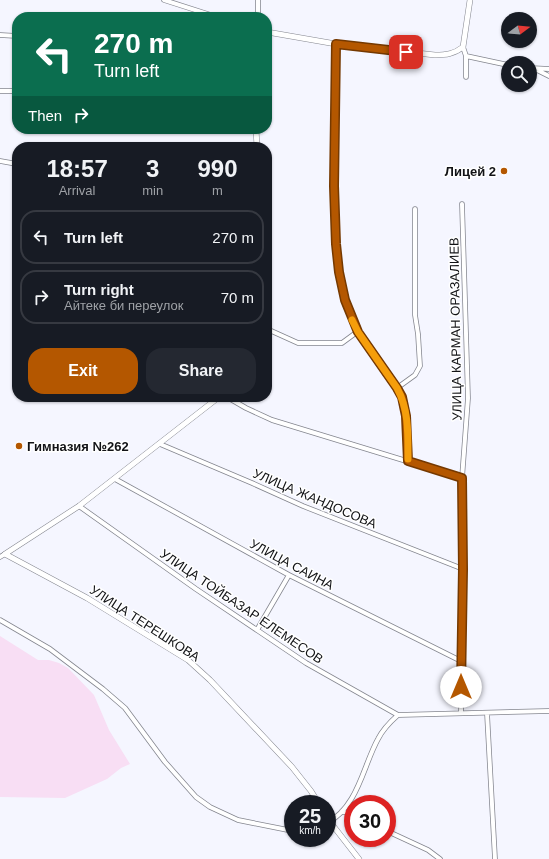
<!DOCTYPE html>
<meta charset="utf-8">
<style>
:root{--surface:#171b24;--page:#242831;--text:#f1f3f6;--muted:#9ea1a6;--line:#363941;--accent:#b45700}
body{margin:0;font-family:Helvetica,sans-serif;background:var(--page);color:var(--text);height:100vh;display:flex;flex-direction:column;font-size:15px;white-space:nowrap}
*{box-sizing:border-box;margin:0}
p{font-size:13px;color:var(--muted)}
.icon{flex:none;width:22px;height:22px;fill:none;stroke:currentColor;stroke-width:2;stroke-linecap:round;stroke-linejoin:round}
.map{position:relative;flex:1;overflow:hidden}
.drawer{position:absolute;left:12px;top:142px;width:260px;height:260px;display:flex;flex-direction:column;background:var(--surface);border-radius:16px;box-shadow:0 1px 3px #0004}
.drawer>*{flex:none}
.guide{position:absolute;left:12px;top:12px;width:260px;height:122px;border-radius:16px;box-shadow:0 1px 3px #0004;background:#0b6e4f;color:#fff;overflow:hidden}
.needle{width:26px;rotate:74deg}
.fabs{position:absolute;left:501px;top:12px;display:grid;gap:8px}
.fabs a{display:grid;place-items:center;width:36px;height:36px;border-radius:50%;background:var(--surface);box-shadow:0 1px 3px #0004;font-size:20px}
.speed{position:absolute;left:284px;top:795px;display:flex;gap:8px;font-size:20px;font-weight:700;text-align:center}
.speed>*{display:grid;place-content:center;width:52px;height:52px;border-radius:50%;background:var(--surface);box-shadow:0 1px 3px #0004;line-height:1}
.speed small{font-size:10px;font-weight:400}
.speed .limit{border:6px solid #d22;background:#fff;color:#111}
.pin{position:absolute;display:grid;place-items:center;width:34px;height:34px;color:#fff;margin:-17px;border-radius:8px;box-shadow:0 2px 6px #0006}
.me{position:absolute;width:44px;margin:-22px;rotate:0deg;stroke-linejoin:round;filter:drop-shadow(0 0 3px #0008)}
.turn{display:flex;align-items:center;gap:14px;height:84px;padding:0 16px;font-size:18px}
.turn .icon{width:52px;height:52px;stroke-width:2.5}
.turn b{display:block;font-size:28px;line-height:34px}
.then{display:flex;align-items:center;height:38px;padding:0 16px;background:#0003;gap:8px;font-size:15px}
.eta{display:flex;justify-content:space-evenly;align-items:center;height:68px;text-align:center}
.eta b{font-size:24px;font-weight:800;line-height:28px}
.action{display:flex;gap:8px;margin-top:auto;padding:8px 16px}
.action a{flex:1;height:46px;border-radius:16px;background:var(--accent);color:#fff;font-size:16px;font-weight:800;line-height:46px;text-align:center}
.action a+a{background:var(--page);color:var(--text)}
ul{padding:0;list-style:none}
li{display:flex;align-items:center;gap:12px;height:54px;margin:0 8px 6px;padding:0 8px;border:2px solid var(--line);border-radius:16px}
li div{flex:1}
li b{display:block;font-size:15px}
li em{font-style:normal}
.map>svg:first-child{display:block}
.green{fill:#f8def4}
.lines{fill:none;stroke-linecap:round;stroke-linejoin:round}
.minor-casing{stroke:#84868f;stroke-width:5.5}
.tertiary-casing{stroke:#84868f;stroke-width:6}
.minor{stroke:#fff;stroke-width:4}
.tertiary{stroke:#fff;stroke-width:5}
.route-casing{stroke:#753900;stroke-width:10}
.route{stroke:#b45700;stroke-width:7}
.slow{stroke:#f59e0b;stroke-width:7}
.poi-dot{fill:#b45700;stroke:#fff;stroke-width:1.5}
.labels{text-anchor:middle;stroke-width:3;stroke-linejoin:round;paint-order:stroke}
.poi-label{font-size:13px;font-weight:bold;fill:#121316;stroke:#fff;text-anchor:end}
.street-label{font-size:13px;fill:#121316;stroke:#fff}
</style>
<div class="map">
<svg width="549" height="859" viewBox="0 0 549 859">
<rect width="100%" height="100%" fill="#f5f6ff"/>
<!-- green -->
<path class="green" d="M0,636L38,660H49L59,663L68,668L94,695L109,730L130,764L121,768L107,779L65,798L0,797Z"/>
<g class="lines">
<!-- minor casing -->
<g class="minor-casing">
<path id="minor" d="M164,0L217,17
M258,17V0
M0,35L17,36
M336,44L334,186L336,244L339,272L345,301L357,332L397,388C409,410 408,436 408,461
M463,47L466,56V77
M466,56L508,65
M530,68L549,69
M537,70L549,76
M0,91H17
M0,161L17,164
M267,329L298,343H342L357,332
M397,388L415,375L420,366L418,334L415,315V209
M227,397L246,408L272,420L462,478
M160,444L252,483L303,506L463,569
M115,479L289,575L461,661
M79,506L196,589L306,663L398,715
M0,557L5,554
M0,620L50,649L103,689L125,708L165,762L196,797L210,807L238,820L293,831
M257,630L289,575
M461,713L463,569L462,478L468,398L462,204
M487,713L495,859
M342,811L353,816
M327,823C358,807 363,766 378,739C383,729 390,722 398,715L549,711
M387,831L428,850L440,859"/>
</g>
<!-- tertiary casing -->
<g class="tertiary-casing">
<path id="tertiary" d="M267,32L336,44L435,55C446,55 454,54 463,47L470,0
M256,129L257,147
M267,261L268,279L267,294
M219,397L79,506L5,554L87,598L188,660L210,680L292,767L311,791L319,804
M327,818L359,859"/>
</g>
<!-- minor -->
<use href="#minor" class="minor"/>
<!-- tertiary -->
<use href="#tertiary" class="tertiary"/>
</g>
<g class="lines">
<!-- route casing -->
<g class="route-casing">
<path id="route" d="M406,52L336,44L334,186L336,244L339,272L345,300L358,332L397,388L402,397L406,416L408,461L462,478L463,569L461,687"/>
</g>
<!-- route -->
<use href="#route" class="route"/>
<!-- slow -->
<path class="slow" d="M352,320L358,332L397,388C409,410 408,434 408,459"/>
</g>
<!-- markers -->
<g class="poi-dot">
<circle cx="504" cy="171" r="4"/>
<circle cx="19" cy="446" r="4"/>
</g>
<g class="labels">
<!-- poi labels -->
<g class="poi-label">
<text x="496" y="176">Лицей 2</text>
<text x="27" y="451" text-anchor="start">Гимназия №262</text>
</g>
<!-- street labels -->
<g class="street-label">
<text transform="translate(455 329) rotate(-91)" y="5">УЛИЦА КАРМАН ОРАЗАЛИЕВ</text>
<text transform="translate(315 498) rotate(23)" y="5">УЛИЦА ЖАНДОСОВА</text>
<text transform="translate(292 564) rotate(28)" y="5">УЛИЦА САИНА</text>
<text transform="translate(242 606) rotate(34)" y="5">УЛИЦА ТОЙБАЗАР ЕЛЕМЕСОВ</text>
<text transform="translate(145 623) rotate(33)" y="5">УЛИЦА ТЕРЕШКОВА</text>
</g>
</g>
</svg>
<div class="fabs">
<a><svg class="needle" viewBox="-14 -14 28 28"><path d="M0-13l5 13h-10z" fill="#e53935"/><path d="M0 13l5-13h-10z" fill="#9ea1a6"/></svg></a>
<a><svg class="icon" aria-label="search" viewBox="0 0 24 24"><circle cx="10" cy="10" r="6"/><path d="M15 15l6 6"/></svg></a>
</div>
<div class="speed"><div>25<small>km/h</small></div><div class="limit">30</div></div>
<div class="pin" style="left:406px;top:52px;background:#d93025"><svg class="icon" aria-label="arrive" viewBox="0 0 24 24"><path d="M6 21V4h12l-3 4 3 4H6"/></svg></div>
<svg class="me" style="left:461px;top:687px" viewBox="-20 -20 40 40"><circle r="19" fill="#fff"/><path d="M0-13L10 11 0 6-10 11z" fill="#b45700"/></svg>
<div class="guide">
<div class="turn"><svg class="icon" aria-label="left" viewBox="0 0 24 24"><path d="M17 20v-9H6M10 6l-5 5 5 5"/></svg><div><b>270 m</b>Turn left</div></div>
<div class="then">Then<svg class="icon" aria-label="right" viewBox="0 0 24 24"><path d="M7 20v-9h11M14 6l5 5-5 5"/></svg></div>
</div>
<section class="drawer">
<div class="eta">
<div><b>18:57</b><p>Arrival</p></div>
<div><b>3</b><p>min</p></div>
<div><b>990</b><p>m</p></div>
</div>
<ul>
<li><svg class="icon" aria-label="left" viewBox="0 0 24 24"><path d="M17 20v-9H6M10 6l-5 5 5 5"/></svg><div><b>Turn left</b></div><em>270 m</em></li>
<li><svg class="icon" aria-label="right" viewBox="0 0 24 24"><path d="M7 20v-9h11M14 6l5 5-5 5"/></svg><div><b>Turn right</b><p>Айтеке би переулок</p></div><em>70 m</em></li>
</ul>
<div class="action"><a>Exit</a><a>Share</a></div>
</section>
</div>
